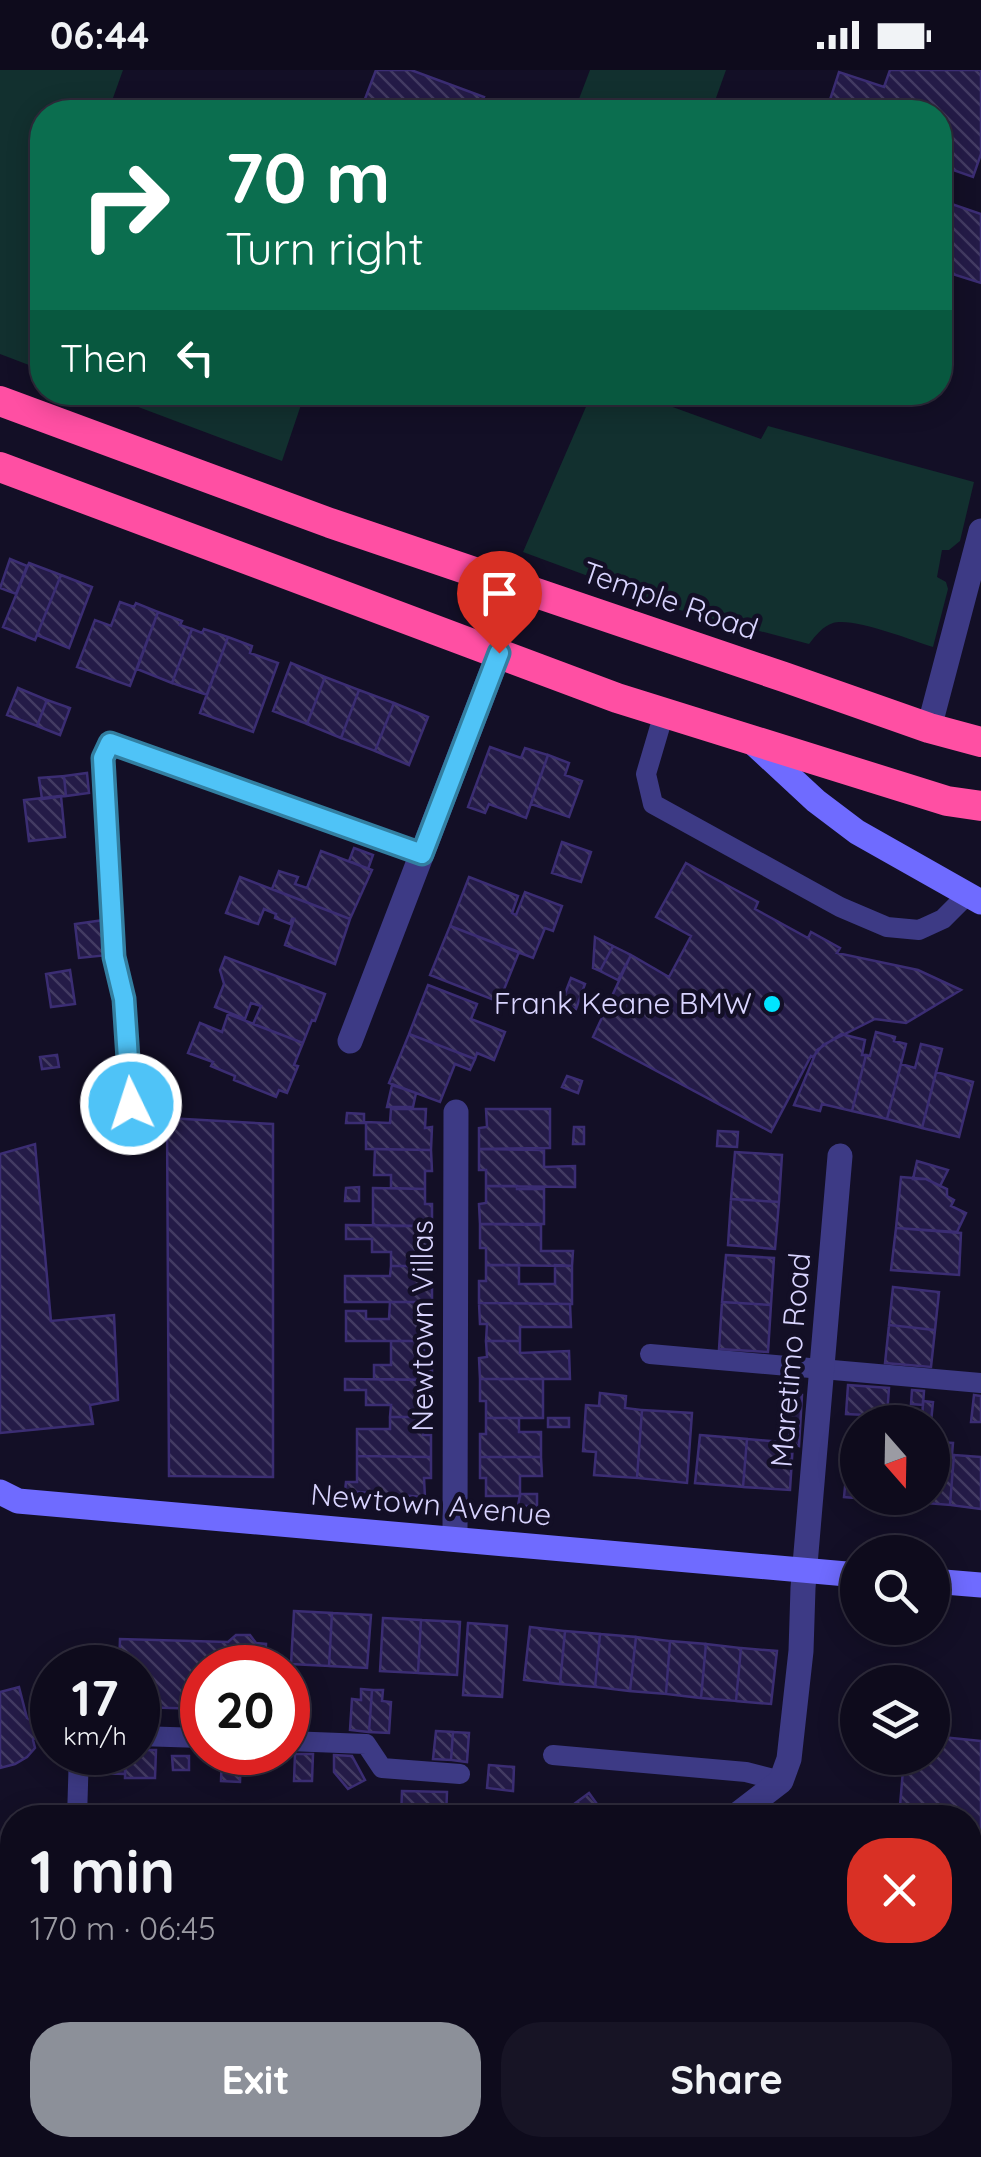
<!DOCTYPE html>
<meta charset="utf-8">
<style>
:root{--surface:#0e0b1c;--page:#171425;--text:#f1f3f6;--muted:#9b9ba3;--line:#2e2b3b;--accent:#8c9099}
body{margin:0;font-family:Quicksand,sans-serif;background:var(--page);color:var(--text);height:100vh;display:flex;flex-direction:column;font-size:38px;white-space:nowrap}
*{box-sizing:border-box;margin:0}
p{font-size:32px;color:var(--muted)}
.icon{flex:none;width:55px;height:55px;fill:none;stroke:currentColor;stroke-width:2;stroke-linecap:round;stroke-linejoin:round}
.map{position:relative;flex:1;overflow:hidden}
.side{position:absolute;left:0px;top:1735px;width:982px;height:352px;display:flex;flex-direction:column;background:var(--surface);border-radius:40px 40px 0 0;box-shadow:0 5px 25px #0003,0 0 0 2px var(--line)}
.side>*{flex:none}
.guide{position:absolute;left:30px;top:30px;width:922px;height:305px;border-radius:40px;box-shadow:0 5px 25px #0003,0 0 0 2px var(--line);background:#0b6e4f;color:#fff;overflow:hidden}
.needle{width:65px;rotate:160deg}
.buttons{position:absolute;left:840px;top:1335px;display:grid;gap:20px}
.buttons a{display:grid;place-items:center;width:110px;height:110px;border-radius:50%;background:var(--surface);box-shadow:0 5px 25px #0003,0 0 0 2px var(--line);font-size:50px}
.speed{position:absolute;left:30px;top:1575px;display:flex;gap:20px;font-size:50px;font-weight:700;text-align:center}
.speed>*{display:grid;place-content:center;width:130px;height:130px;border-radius:50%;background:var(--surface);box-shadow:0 5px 25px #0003,0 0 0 2px var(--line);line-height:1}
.speed small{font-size:25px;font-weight:400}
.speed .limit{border:15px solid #d22;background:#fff;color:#111}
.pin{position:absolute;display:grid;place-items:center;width:85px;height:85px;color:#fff;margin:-102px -42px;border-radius:50% 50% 50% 0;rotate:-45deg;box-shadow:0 0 10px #0007}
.pin .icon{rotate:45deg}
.me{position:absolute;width:110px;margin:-55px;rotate:356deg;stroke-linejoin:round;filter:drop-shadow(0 0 8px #0008)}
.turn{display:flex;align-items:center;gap:35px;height:210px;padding:0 30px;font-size:45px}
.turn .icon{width:130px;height:130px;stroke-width:2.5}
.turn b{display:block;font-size:70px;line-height:85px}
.then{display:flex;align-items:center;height:95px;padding:0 30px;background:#0003;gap:20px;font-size:38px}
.round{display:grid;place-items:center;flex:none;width:105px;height:105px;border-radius:40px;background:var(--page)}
.summary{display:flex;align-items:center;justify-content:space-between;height:170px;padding:0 30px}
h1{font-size:60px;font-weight:700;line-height:75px}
.action{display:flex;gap:20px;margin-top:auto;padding:20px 30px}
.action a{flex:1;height:115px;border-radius:40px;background:var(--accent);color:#fff;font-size:40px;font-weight:700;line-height:115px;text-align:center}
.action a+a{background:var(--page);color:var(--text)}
.status{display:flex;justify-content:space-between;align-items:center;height:70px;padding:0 50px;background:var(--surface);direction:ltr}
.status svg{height:28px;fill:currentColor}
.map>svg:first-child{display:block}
.grass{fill:#12302f}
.building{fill:url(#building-back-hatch);stroke:#3b2d73;stroke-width:2.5}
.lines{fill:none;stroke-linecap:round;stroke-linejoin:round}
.lane{stroke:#3d3a85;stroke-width:20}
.street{stroke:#3d3a85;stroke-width:25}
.secondary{stroke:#6f6bff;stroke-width:25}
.highway{stroke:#ff4fa3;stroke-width:30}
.route-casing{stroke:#337fa1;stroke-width:25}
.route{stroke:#4fc3f7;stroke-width:18}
.poi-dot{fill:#00e5ff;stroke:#130f26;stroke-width:4}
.labels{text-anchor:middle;stroke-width:9;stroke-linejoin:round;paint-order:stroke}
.street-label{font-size:30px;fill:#d9d4ff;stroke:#130f26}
.poi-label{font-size:30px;fill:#d9d4ff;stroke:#130f26;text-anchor:end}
</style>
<div class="status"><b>06:44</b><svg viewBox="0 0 49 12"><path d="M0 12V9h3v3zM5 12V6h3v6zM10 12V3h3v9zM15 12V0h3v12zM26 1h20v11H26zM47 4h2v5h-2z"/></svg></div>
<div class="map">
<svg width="981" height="2087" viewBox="0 0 981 2087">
<defs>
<pattern id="building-back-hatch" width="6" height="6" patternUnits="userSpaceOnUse" patternTransform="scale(2.5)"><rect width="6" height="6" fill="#241b47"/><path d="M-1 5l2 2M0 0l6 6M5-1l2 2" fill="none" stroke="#433b63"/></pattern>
</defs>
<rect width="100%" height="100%" fill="#130f26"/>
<!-- grass -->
<path class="grass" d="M0,0H123L108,42H42V300L0,284Z
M590,0H726L711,42H574Z
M101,323H305L282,391Z
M592,323H634L761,369L768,356L974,412L960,471L949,480H942L937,507L946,512L948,519L933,577C911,570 853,547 833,553C823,556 815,566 809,574L680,540L523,482Z"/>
<!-- building -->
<path class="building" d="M376,0H411L484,27L478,42H360Z
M890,0H981V84L973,107L942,96L940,102V42H826L839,2L884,17Z
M940,130L981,144V213L940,200Z
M10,489L27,496L16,524L0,518Z
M29,493L61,505L35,570L3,557Z
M61,505L92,517L69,578L37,565Z
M120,532L134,537L136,533L158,542L130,616L77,597L95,550L111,556Z
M158,542L182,551L180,555L192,559L172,613L137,599Z
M192,559L202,563L204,559L228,567L207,625L172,613Z
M228,567L252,576L250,583L278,593L253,662L200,643Z
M291,593L325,607L307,654L273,641Z
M325,607L359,620L341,668L307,654Z
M18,618L47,630L37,656L7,645Z
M359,620L394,633L375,681L341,668Z
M47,630L70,638L60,665L37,656Z
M394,633L428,647L409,695L375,681Z
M490,677L521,688L525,678L548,685L526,748L489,734L485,743L468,737Z
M548,685L569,693L565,705L582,711L569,747L531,734Z
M87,703L89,723L66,726L64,706Z
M64,706L66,726L42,729L39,708Z
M61,726L65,767L29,771L24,730Z
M562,772L591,782L581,812L552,803Z
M354,778L373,785L368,799L349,791Z
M321,781L372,800L350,849L272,819L279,801L298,807L295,814L307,818Z
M686,793L758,832L755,839L808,868L811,862L840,878L837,883L918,900L961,920L906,953L875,949L823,975L813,987L811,986L771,1062L593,967L631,885L669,907L691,866L656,847Z
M240,807L350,849L335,894L285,875L294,849H292L290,854L275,848L276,844L264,839L258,854L226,843Z
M469,807L518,826L512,843L516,845L525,822L562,836L553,861L545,858L533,888L450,856Z
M104,850L109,885L79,888L75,854Z
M450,856L519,882L499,932L430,905Z
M595,867L613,876L600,901L593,898Z
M613,876L631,885L618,910L600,901Z
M225,887L325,924L315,951L312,950L303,973L253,954L261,936L251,933L245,949L215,937L224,914L220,900Z
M70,900L75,934L51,937L46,904Z
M571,908L585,914L576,939L561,934Z
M428,915L477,934L471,949L505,962L494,990L477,983L475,989L409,964Z
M228,944L303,973L294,995L298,996L287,1023L279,1020L276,1027L234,1010L235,1006L211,996L213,992L188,983L200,953L222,962Z
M876,962L895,967L894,971L906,974L887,1049L852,1041L866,985L870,986Z
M409,964L475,989L470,1000L455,994L440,1032L389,1013Z
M841,964L865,970L862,985H866L852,1041L822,1034L820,1041L794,1035L817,980Z
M921,974L942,979L922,1058L887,1049L901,994L915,998Z
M57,985L59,997L42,999L40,987Z
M936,1002L973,1012L959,1067L922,1058Z
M567,1006L582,1011L578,1023L562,1017Z
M392,1015L416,1023L413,1037H387Z
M108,1024L112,1039L91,1045L86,1026Z
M391,1039H426L425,1058L432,1057L431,1080L366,1079V1052L390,1053Z
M486,1039H550V1078L479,1079V1058L487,1057Z
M347,1043L364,1044V1053H346Z
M167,1048L273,1054V1407L169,1406Z
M574,1057H584V1074H573Z
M718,1061L738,1062L737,1077L717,1076Z
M35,1074L51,1251L114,1245L118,1330L90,1335L93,1354L0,1363V1084Z
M375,1079L431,1080L432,1101H425V1119L391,1118V1105H374Z
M479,1079L544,1080V1097L575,1096V1117L486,1116V1100H479Z
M735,1082L782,1085L779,1132L731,1129Z
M917,1091L948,1100L940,1116L926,1109H913Z
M901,1107L926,1109L947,1119V1126L954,1130L951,1136L966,1143L957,1162L896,1158Z
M486,1116H517V1119H544V1154H480L479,1134L486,1133Z
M359,1117V1131H345L346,1118Z
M373,1118L425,1119V1134H432V1156H373Z
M731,1129L779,1132L775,1179L728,1175Z
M480,1154L541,1155V1181H573L572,1196L486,1195V1178H480Z
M346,1155L432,1156V1176H425V1196H391V1182H372V1169H346Z
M896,1158L961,1163L959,1205L891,1200Z
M726,1185L774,1188L771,1235L722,1232Z
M486,1195H519V1214H555V1195L572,1196V1234L479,1233V1211H486Z
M391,1196H425V1210L432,1211V1232H345V1206H390Z
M893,1217L939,1222L935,1260L889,1255Z
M390,1232H432V1254H424V1271H346V1241H366V1249H389Z
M722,1232L771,1235L768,1282L719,1279Z
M479,1233L570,1234L571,1257H520V1271H486L487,1254H480Z
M889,1255L935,1260L931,1297L885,1293Z
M391,1271H424V1288L432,1287V1310L374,1309V1295H391Z
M486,1271H520V1283L569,1281L570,1309H480L479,1288L487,1287Z
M345,1309L432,1310V1330H423V1347H390L391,1335H366V1320H345Z
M480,1309H543V1348H486V1331H480Z
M848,1315L889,1318L887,1346L846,1344Z
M912,1320L924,1321L923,1335L911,1334Z
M600,1323L626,1326L625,1338L642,1340L637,1408L594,1405L596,1382L583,1381L586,1335L599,1336Z
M791,1324L802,1325L799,1376L789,1372Z
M974,1325L981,1326V1352H971Z
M923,1331L933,1332L931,1352H922Z
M642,1340L692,1343L687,1413L637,1408Z
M390,1347H423V1365H431V1387L357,1386V1359H390Z
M486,1348H519V1362H541V1387H480V1364H486Z
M548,1348H569V1357H548Z
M700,1365L747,1369L743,1417L695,1413Z
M850,1366L858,1367V1428H879V1430L844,1427Z
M747,1369L793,1373L790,1420L743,1417Z
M935,1372L953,1373L952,1385H954L950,1435L914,1432V1428H932V1384Z
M954,1385L981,1387V1439L950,1435Z
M357,1386L431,1387V1408H424L425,1427L345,1421L346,1412H357Z
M480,1387H541L542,1406H520V1426H486V1408H480Z
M520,1424H537V1436H518Z
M294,1541L332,1543L329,1596L291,1594Z
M332,1543L371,1545L367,1598L329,1596Z
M383,1548L421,1550L418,1603L380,1601Z
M421,1550L460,1552L457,1605L418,1603Z
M468,1553L507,1556L502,1627L463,1625Z
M530,1557L565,1561L560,1614L524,1610Z
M565,1561L600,1564L595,1617L560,1614Z
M600,1564L636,1567L630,1621L595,1617Z
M236,1565H250L256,1573L266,1574L265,1598H202V1639L138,1637V1598H119L120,1569L228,1572Z
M636,1567L670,1571L666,1624L630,1621Z
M670,1571L706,1574L701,1628L666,1624Z
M706,1574L741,1578L736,1631L701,1628Z
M741,1578L777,1581L771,1634L736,1631Z
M19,1617L27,1648L36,1653L38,1663L33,1670L35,1678L27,1687L15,1694L0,1698V1622Z
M361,1619L372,1620L369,1662L350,1660L352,1629L361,1630Z
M372,1620H383L382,1631L391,1632L389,1663L369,1662Z
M288,1629H303L302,1659L288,1658Z
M436,1661L453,1662L451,1690L433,1689Z
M453,1662L469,1663L467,1692L451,1690Z
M932,1666L981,1671V1764L970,1763V1748H899L904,1688H932Z
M138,1680H156L155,1708H125L126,1682H138Z
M97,1682H126L125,1704L87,1703L88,1689Z
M222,1682L241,1683L240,1712L221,1711Z
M295,1684H313L312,1711H294Z
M334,1685L352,1686L365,1710L348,1719L334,1702Z
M172,1686H189V1700H173Z
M489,1695L514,1697L513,1721L487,1718Z
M402,1721L447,1722L446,1748H401Z
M589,1723L607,1748H555Z
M0,1965H12V2039H0Z"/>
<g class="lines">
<!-- lane -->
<path class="lane" d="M664,643L646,704L653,734L840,837L887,857L919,860L943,849L967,825
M131,1034L123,929L114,887L103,688L110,673L422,785
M650,1284L981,1313
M138,1666L202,1668
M288,1671L366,1674L382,1698L460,1704
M553,1685L746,1702L781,1711
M77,1748L79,1682"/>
<!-- street -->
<path class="street" d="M929,658L981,461
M350,971L499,583
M455,1469L456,1042
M733,1748L781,1711L789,1689L801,1581L803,1518L840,1086
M0,1895H12"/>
<!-- secondary -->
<path class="secondary" d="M749,669L816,731L857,762L981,832
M0,1422L18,1431L858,1505
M932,1511L981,1515"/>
<!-- highway -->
<path class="highway" d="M0,331L330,453L784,607L929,658L981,672
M0,397L617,628L947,731L981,736"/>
</g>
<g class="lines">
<!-- route casing -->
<g class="route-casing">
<path id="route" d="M131,1034L124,929L114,887L103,688L110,673L422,784L499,583"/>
</g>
<!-- route -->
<use href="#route" class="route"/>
</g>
<!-- markers -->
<circle class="poi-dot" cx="772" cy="934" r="10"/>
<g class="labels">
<!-- street labels -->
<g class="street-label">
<text transform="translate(670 531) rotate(19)" y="10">Temple Road</text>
<text transform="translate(423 1256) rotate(-90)" y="10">Newtown Villas</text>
<text transform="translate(791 1290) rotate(-85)" y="10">Maretimo Road</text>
<text transform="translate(431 1435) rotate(5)" y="10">Newtown Avenue</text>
</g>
<!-- poi labels -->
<g class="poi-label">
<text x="752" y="944">Frank Keane BMW</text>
</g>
</g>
</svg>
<div class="buttons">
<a><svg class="needle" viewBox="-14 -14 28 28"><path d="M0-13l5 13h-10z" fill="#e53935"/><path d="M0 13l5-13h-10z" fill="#9b9ba3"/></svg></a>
<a><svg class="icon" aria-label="search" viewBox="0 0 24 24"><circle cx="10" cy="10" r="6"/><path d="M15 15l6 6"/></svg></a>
<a><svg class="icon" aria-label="layers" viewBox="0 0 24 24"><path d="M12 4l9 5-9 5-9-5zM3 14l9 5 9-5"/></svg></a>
</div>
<div class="speed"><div>17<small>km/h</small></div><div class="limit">20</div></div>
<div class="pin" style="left:499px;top:583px;background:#d93025"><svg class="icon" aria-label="arrive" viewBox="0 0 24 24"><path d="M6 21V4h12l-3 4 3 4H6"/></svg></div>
<svg class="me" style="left:131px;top:1034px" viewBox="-20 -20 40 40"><circle r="17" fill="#4fc3f7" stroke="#fff" stroke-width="3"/><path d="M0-11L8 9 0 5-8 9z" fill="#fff"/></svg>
<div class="guide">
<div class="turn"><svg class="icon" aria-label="right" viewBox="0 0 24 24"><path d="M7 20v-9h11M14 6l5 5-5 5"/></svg><div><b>70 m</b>Turn right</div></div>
<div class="then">Then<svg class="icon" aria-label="left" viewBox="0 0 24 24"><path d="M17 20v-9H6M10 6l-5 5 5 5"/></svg></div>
</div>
<section class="side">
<div class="summary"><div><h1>1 min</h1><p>170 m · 06:45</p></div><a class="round" style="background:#d93025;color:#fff"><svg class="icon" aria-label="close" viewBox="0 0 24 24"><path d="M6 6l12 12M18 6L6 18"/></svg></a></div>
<div class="action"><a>Exit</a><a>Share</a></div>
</section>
</div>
